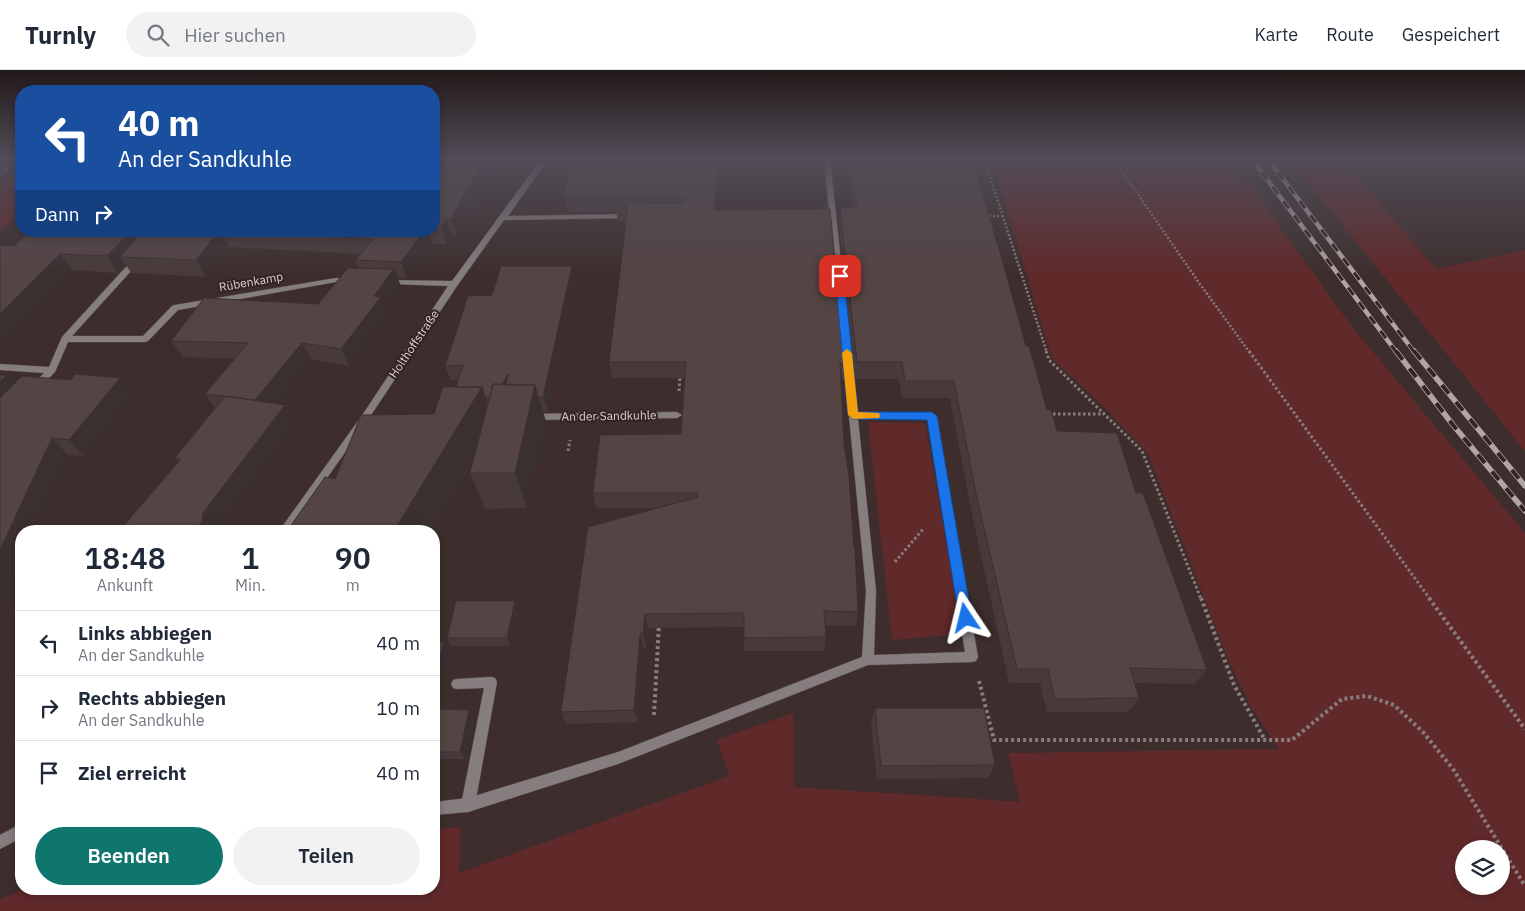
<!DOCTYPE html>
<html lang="de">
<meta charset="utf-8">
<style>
:root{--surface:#fff;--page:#f2f2f3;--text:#1f2937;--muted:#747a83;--line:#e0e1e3;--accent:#0f766e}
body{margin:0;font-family:"IBM Plex Sans",sans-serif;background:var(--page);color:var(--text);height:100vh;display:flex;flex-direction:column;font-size:19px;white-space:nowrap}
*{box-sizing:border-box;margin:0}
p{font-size:16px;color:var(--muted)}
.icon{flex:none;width:28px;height:28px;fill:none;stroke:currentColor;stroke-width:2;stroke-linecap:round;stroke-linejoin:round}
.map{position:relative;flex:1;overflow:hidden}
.panel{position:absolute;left:15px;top:455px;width:425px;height:370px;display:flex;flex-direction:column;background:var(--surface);border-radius:20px;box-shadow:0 2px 8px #0003}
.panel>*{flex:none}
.guide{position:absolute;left:15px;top:15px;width:425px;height:152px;border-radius:20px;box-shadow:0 2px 8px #0003;background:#1a4fa0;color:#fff;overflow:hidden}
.fabs{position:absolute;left:1455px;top:770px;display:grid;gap:10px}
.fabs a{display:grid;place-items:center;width:55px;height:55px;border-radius:50%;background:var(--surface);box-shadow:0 2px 8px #0003;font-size:25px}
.pin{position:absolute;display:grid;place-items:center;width:42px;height:42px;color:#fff;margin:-21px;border-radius:10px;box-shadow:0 2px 8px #0006}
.me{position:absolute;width:55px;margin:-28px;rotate:350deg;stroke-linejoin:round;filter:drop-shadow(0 0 4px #0008)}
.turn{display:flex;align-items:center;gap:18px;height:105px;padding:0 20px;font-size:22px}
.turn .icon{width:65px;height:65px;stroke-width:2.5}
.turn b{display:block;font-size:35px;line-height:42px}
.then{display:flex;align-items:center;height:48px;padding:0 20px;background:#0003;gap:10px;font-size:19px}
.eta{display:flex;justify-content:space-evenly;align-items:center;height:85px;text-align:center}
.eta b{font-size:30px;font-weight:600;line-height:35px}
.button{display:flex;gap:10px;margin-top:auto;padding:10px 20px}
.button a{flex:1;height:58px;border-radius:30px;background:var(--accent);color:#fff;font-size:20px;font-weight:600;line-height:58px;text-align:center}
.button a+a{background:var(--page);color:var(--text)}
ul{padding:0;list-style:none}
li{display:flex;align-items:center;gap:15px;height:65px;padding:0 20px;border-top:1px solid var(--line)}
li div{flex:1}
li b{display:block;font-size:19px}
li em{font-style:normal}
header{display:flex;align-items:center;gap:30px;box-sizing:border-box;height:70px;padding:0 25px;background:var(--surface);border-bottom:1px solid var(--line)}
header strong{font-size:24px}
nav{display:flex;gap:28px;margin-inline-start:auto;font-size:18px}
.search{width:350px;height:45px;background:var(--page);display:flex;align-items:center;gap:12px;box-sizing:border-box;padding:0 18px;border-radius:28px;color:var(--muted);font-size:19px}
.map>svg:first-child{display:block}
.green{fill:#60292a;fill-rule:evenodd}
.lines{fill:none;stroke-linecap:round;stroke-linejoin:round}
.lane-casing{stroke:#5a4c4b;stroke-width:1}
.street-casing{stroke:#5a4c4b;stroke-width:1}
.path-far2{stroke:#897c7b;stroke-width:2.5;stroke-dasharray:2 2;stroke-linecap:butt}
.path-far1{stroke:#897c7b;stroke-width:3;stroke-dasharray:2.5 2.5;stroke-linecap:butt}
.path{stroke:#897c7b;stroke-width:4;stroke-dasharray:3 3;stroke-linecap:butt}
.lane{fill:#867e7e;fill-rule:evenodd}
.street{fill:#867e7e;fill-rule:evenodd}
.rail-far1-casing{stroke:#b1a6a6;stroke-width:4.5}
.rail-casing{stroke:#b1a6a6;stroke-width:5.5}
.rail-far1{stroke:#322424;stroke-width:3;stroke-dasharray:9;stroke-linecap:butt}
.rail{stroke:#322424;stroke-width:4;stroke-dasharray:11;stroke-linecap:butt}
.wall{fill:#483a3a}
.shaded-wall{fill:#3b3030}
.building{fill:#544444;stroke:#3b3030}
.route{fill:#1a73e8;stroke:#114b97}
.slow{fill:#f59e0b}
.labels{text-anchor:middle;stroke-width:4;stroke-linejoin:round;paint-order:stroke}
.street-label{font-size:12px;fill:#dcd2d2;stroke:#322424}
</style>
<header>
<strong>Turnly</strong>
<div class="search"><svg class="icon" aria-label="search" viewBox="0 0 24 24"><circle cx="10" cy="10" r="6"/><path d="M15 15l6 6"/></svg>Hier suchen</div>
<nav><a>Karte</a><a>Route</a><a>Gespeichert</a></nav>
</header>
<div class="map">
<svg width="1525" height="841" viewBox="0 0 1525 841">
<rect width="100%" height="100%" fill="#3d2e2d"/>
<!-- green -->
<path class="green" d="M991,88H1230L1353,258L1525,463V841H0V829L25,819H434V759L461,757L459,803L729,706L717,670L793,643L794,717L1020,732L1008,683L1279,679L1251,637L1228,589L1148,384L1107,340L1052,288ZM1464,779H1501V816H1464Z
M1288,88H1342L1436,199L1525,180V381Z
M21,95V144L0,162V112Z
M868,352L925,353L962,564L892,570Z"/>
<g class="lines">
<!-- lane casing -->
<g class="lane-casing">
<path id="lane" d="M491,607L495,608L497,612L475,735L473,740L468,742L463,740L461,735L484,618L457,619L453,618L451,614L453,610L457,609Z"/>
</g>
<!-- street casing -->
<g class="street-casing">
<path id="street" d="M542,88H549L508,146L631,144L635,146L631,148L504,150L457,216L369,348L290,461H279L363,344L448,216L388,214L384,212L385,210L452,211Z
M824,88H830L857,342L932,343L937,346L978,587L976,591L972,592L868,595L618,694L468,742L434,745V732L468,728L618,682L862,587L866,521ZM858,348L928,349L965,582L874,585L876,521Z
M135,187H141L142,189L72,266H143L172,236L175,235L336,208L351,209L355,211L351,213L336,212L178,240L148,271L145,272H68L55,302L38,319L35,320L30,317L44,303L0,300V294L49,297L62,267Z
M677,342L682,345L677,348L530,350L525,347L530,344Z
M21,754V768L0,779V765Z"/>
</g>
<!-- path-far2 -->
<path class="path-far2" d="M984,88L1047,283
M1113,88L1197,210L1250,283
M0,104L21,88
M985,146H1002"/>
<!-- path-far1 -->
<path class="path-far1" d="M1046,281L1049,290L1142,381L1201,529
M1249,281L1430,529
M679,321L680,305
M1048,344H1104
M568,381L570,370
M895,492L924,458"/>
<!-- path -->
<path class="path" d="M1201,528L1234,615L1265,670
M1429,528L1525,659
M979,611L994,670H1292L1342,629L1367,626L1394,635L1423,662L1453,699L1525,816
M654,645L659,554"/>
<!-- lane -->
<use href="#lane" class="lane"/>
<!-- street -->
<use href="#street" class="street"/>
<!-- rail-far1 casing -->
<g class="rail-far1-casing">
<path id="rail-far1" d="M1251,88L1397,283
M1267,88L1415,283"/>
</g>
<!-- rail casing -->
<g class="rail-casing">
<path id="rail" d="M1396,281L1453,355L1525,441
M1414,281L1525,416"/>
</g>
<!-- rail-far1 -->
<use href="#rail-far1" class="rail-far1"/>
<!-- rail -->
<use href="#rail" class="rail"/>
</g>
<!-- wall -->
<path class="wall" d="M847,88H972L1026,276L1047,340L1057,361L1136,423L1207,600L1194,614L1134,613L1139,628L1128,642H1047L1040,613H1009L971,440L950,328H902L899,309H855L839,155L840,138H853Z
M497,91L456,165H452L447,174H433L407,208H397L401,216L386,237L389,243L349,296L311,289L277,333L296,352L217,459V461H119L178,392L175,388L215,338L205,324L235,289L183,287L171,271L318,234L359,198L355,190L361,184L229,177L206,207L131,203L126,195L118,203L73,200L14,176L30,161H434V112Z
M720,93L716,140L845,293L844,309H841L844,374L858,542L856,556L825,555L826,567L824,581H744V557L648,558L646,578H643L638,652L566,654L561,642L657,438H596L593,423L681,364L685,308H612L609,292L626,151L618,150L616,142H568L564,126Z
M572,196L575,211L548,342H543L546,352L527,438L485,439L470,403L474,387L431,461H287L335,409L434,344L456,317L458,310H451L445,296L492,225Z
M0,305L15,313L71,310L120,308L133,324L84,386L68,385L21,461V490L0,539Z
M515,531L518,540L510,576H451L447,568Z
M875,638L995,695L988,708L877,709L871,652Z
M434,639L469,640L474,647L465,689H434Z"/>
<!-- shaded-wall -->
<path class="shaded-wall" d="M485,88H496L497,91L456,165L451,149Z
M718,88H719L720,93L715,156L714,140Z
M446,149L452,165L447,174L441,158Z
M131,161H157L120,187L126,195L118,203L107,186Z
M219,161H220L229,177L206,207L196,190Z
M424,161H428L433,174L407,208L401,192Z
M60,184L73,200L0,275V244Z
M572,196L575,211L548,342L543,327Z
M394,199L401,216L386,237L389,243L349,296L341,279L374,226Z
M302,273L311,289L266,347L255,331Z
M508,304L503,327H494Z
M7,305L23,322L0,345V312Z
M120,308L133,324L84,386L69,370Z
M535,315L546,352L527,438L515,403Z
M482,317L494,351L431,461H394Z
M285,335L296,352L217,459V461H194L203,443Z
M52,368L68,385L34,461H21V490L0,539V480Z
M515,531L518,540L510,576L507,568Z
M645,544L648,558L646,578L643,564Z
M640,564L643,578L638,652L634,640Z
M444,572L449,580L434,637V610Z
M469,640L474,647L465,689L460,682Z"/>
<!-- building -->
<path class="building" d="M448,88H485L451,149H446L441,158H434V112Z
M572,88H718L714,140L830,139L845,293H840L844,374L849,406L854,478H855L858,542L824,541L826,567L744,568V543L645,544L643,564H640L634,640L561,642L588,457L698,427V423H593L600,365L681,364L686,292H609L628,136L615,134L681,133L687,129L681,126H564Z
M851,88H972L1002,189L1026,276H1029L1047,340H1051L1057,361L1117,363L1136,423H1143L1207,600L1130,598L1139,628L1055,629L1048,599H1017L976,424L954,311H905L902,292H857L840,138H857Z
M30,161H131L107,186L60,184L0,244V175L14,176Z
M143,161H219L196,190L120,187Z
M235,161H424L401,192L355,190L374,169Z
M501,196H572L543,327H538L535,315H506L508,304L502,315L493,314L490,327H485L482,317H456L463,295L445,296L468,226L492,225Z
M348,198L394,199L374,226L381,227L341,279L302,273L255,330L205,324L248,273L171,271L204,228L318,234Z
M75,304L120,308L69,370L52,368L0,480V328L22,306L71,310Z
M0,305H7L0,312Z
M493,314L535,315L515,403H470Z
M443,317H482L394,461H287L325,407L335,409L361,345L434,344Z
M225,326L285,335L203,443L202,452L194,461H119L181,389L175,388Z
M456,531H515L507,568H447Z
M434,572H444L434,610Z
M875,638H984L995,695L881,696Z
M434,639L469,640L460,682H434Z"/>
<!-- sky -->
<linearGradient id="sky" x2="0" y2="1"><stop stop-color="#221919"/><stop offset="0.43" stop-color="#514c57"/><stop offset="1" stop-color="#514c57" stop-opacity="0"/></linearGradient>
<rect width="1525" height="206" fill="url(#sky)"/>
<!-- route -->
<path class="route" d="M840,203L844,206L858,342H932L937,346L972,548L970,552L966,554L961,552L959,548L927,350L853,349L848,345L835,206Z"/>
<!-- slow -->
<path class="slow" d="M847,279L852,283L858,342L879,343L880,346L879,348L853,349L848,345L842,283Z"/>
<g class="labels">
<!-- street labels -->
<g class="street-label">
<text transform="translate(251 212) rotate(-10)" y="4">Rübenkamp</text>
<text transform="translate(414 274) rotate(-56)" y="4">Holthoffstraße</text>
<text transform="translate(609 346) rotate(-1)" y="4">An der Sandkuhle</text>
</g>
</g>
</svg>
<div class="fabs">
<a><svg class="icon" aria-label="layers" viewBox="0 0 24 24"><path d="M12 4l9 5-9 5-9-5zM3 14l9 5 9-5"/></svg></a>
</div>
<div class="pin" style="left:840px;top:206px;background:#d93025"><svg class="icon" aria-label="arrive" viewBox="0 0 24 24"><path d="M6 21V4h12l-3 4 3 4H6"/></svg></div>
<svg class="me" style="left:966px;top:548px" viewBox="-20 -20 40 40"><path d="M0-17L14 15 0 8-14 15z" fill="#1a73e8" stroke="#fff" stroke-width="4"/></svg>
<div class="guide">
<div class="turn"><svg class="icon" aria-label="left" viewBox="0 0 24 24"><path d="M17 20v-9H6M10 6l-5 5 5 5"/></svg><div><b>40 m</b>An der Sandkuhle</div></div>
<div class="then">Dann<svg class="icon" aria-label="right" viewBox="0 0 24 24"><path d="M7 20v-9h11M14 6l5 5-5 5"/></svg></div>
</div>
<section class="panel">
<div class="eta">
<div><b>18:48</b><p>Ankunft</p></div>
<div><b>1</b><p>Min.</p></div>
<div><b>90</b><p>m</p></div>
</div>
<ul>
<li><svg class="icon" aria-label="left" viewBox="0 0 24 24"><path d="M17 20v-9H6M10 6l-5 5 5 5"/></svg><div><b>Links abbiegen</b><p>An der Sandkuhle</p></div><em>40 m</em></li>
<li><svg class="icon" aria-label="right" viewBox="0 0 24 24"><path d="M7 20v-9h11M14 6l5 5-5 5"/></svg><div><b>Rechts abbiegen</b><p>An der Sandkuhle</p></div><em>10 m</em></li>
<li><svg class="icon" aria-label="arrive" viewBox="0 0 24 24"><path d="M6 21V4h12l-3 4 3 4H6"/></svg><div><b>Ziel erreicht</b></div><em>40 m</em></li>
</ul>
<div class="button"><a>Beenden</a><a>Teilen</a></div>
</section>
</div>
